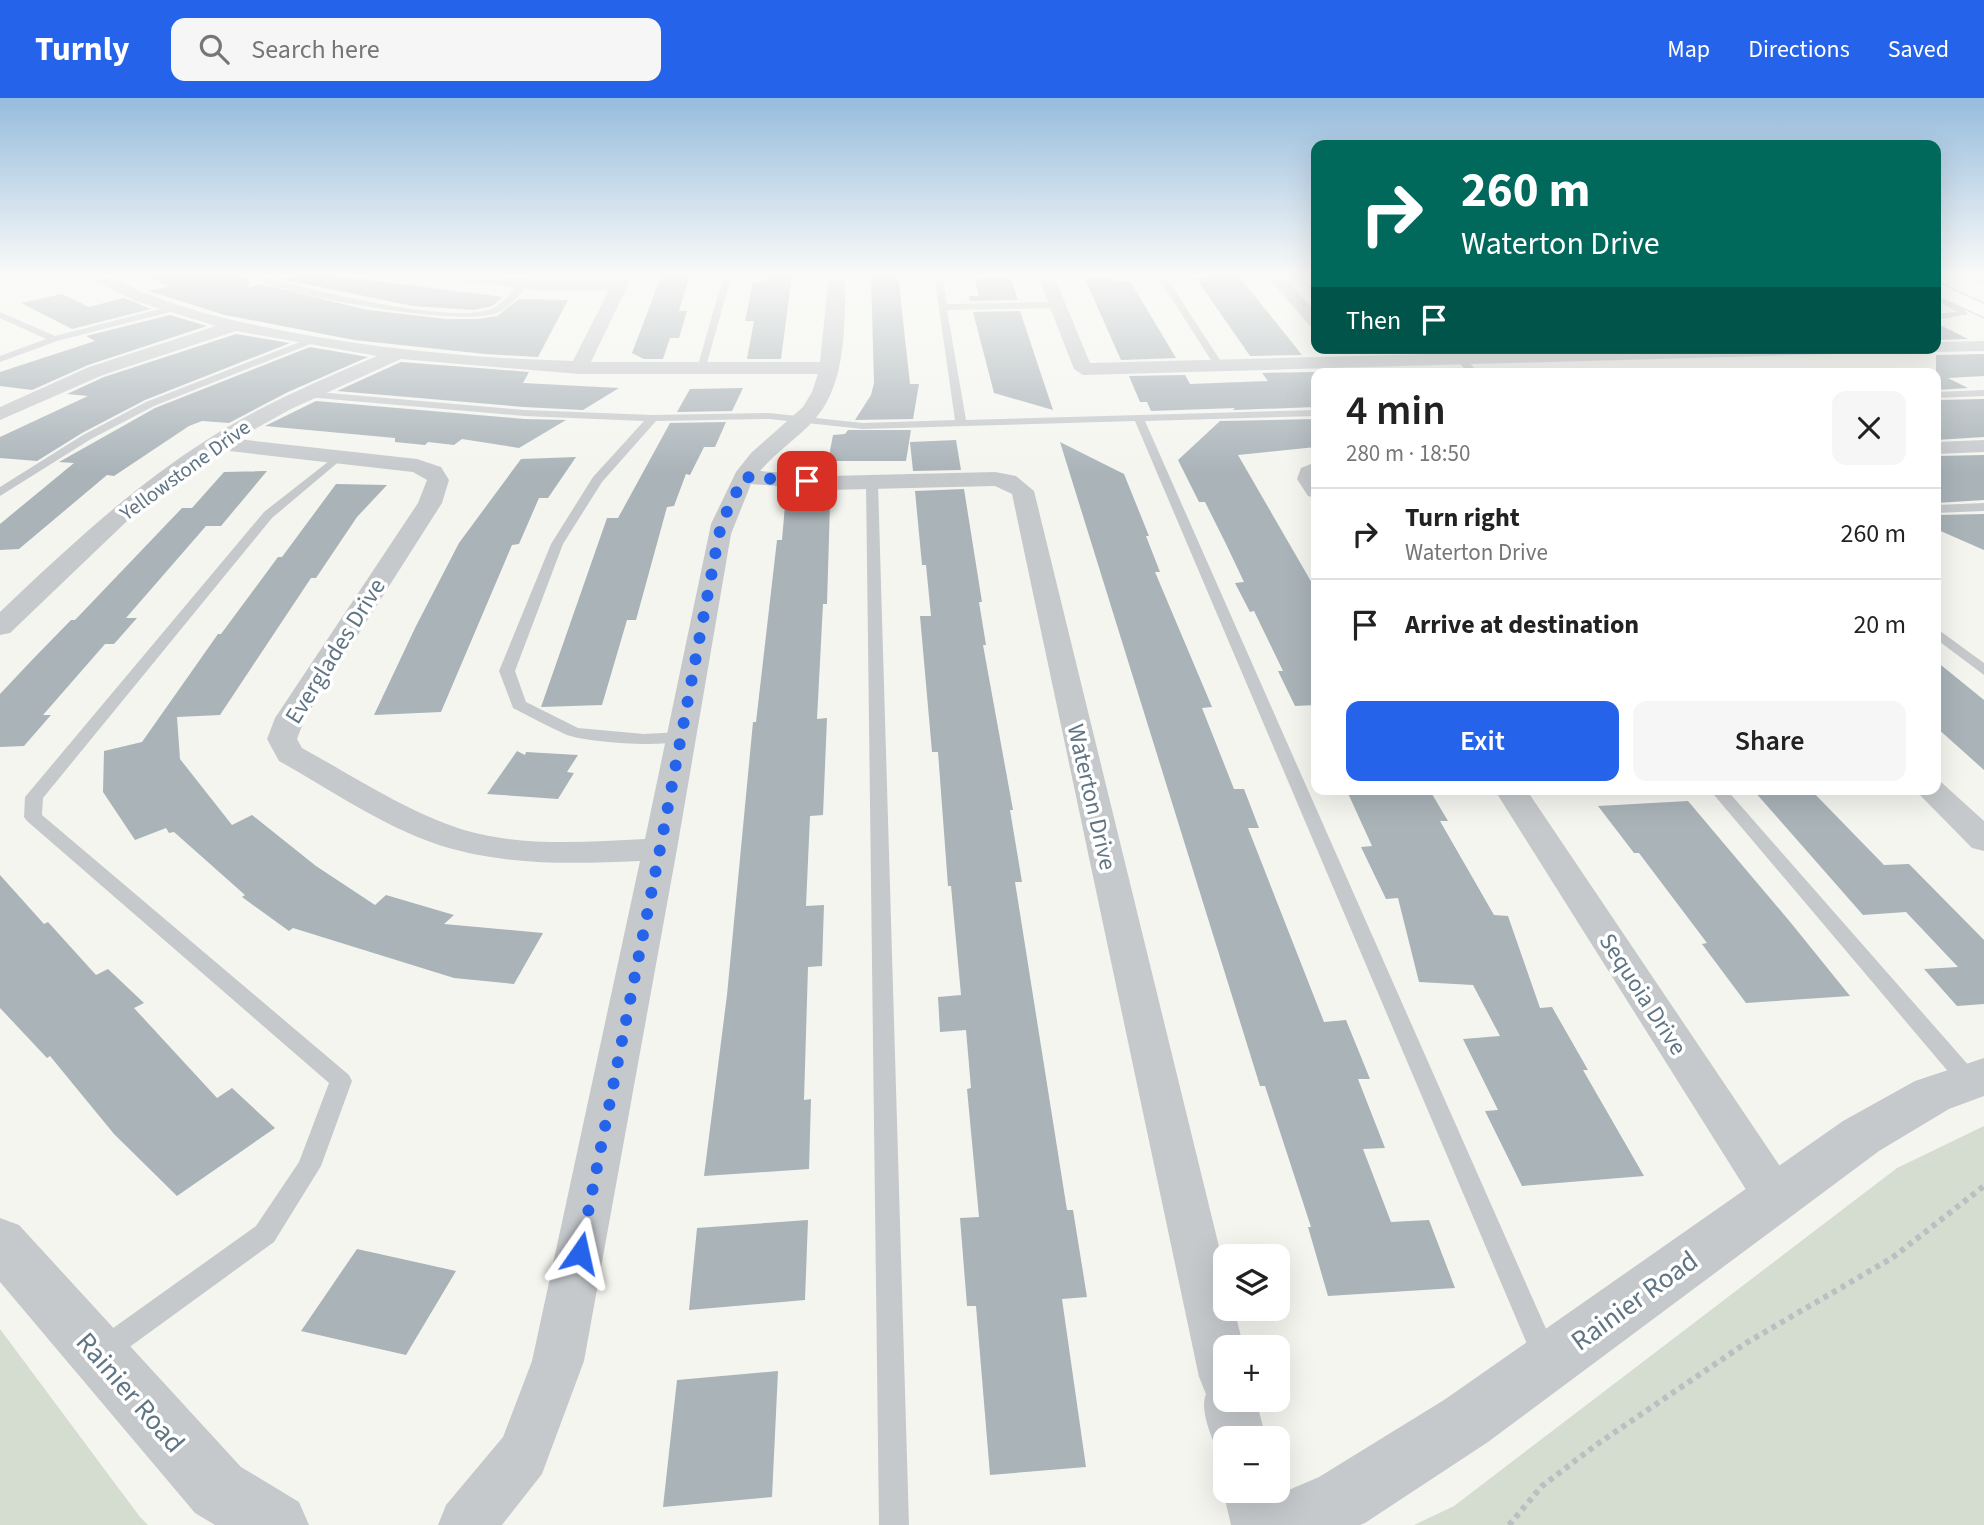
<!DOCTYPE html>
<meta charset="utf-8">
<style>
:root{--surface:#fff;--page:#f6f6f6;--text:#222;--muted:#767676;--line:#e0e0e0;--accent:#2563eb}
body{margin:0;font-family:"Source Sans 3",sans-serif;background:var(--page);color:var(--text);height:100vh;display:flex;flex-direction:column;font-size:26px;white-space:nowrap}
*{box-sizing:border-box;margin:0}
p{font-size:23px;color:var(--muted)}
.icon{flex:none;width:38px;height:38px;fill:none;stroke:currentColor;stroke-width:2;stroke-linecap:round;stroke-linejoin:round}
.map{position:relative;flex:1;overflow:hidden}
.side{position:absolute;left:1311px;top:270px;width:630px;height:427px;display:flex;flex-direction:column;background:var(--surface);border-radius:14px;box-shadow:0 7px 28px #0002}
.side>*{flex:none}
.guide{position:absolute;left:1311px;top:42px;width:630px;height:214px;border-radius:14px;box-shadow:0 7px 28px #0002;background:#00695c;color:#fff;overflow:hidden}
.buttons{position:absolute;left:1213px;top:1146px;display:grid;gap:14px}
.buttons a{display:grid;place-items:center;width:77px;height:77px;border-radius:14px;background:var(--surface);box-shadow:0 7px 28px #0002;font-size:35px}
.pin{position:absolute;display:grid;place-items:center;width:60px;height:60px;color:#fff;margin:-30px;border-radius:14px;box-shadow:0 4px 10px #0006}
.me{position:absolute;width:77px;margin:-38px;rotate:11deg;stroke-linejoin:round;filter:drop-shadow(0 0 5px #0008)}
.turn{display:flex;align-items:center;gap:24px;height:147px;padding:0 35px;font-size:32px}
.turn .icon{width:91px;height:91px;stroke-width:2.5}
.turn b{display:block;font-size:49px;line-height:60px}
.then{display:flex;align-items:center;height:66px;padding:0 35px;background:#0003;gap:14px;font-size:26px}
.round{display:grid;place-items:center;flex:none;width:74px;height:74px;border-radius:14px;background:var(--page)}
.summary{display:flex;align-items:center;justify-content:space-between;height:119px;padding:0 35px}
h1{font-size:42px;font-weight:600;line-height:52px}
.action{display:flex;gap:14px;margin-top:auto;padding:14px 35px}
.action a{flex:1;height:80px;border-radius:14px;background:var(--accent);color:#fff;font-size:28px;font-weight:600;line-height:80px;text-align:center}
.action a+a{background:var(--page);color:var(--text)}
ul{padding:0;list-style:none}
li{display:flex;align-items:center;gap:21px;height:91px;padding:0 35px;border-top:2px solid var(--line)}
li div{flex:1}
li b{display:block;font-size:26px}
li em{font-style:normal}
header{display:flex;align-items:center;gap:42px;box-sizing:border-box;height:98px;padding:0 35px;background:var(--accent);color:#fff}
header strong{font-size:33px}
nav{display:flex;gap:38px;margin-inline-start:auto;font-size:24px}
.search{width:490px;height:63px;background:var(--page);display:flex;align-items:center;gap:18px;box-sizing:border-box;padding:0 24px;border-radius:14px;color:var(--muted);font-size:26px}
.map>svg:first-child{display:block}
.green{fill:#d5ddd1}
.building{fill:#a9b3b8}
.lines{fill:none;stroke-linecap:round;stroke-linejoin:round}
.secondary-casing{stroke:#b5bbbf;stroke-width:3}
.path{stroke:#bcbfc1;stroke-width:6;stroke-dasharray:5 5;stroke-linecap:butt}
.service{fill:#c6c9cc;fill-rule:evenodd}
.minor{fill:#c6c9cc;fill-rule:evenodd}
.tertiary{fill:#c6c9cc;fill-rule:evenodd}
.secondary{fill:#fff;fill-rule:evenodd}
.route{stroke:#2563eb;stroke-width:12;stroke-dasharray:0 21.6}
.labels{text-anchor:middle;stroke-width:7;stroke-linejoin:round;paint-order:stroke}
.far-street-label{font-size:21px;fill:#607584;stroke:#fff}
.street-label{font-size:24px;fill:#607584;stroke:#fff}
.near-street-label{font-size:28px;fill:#607584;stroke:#fff}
</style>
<header>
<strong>Turnly</strong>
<div class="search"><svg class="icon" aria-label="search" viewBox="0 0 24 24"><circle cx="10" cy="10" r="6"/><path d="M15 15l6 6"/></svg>Search here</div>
<nav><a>Map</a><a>Directions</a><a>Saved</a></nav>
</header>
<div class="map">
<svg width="1984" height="1427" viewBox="0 0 1984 1427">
<rect width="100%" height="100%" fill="#f5f5f0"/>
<!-- green -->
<path class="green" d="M1984,1028V1427H1414L1454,1408L1897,1070Z
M0,1231L140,1419L148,1427H0Z"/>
<!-- building -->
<path class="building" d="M140,176H241L248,181L249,190L260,186L368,212L447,221H477L497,218L519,201L568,202L538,259L485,256L354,242L225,217L149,193L169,188Z
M299,176H321L503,199L492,208L474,212L413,208L281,181Z
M662,176H690L679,213H687L679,240H670L663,261H644L632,255Z
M764,176H792L781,261H747L754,223H745L753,185L761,184Z
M871,176H898L910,286H919L913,321L855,322L871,297L874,285Z
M1206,176H1237L1302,257L1250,258L1196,180H1209Z
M979,179H1010L1018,202L970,203L969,198H979L975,182L980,181Z
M1084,179H1113L1116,184L1130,183L1176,260L1121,262Z
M62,196L89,209L124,200L151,211L72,231L21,205Z
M1020,213L1053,312L994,295L973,214Z
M170,217L207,228L88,267L32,292L0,288V274L95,243L86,238Z
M1936,225L1968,241L1936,242Z
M236,236L290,245L145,302L82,335L37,363L0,360V339L88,298L67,296L104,279Z
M310,249L368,259L288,294L229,325L202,323L189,328L114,378L107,377L19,451L0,452V426L74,365L59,364L155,310Z
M1936,257L1984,256V278L1948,280L1968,290L1936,292Z
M401,264L529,274L523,285L619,290L583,312L524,309L337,293Z
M1316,274V309L1233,312L1235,310L1151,313L1147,304H1140L1129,278L1185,277L1190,286L1268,283L1262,275Z
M743,290L732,313L677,314L690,291Z
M1984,301V339L1936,342V302Z
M316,303L524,321L566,322L519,350L462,341L454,347L428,344L425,347L395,344V340L265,328Z
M1316,321V349L1238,357L1316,492V607L1295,608L1278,573H1283L1254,513L1250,514L1235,485L1244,484L1225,444L1205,404H1199L1178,362L1220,323Z
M726,324L715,349H704L690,377L686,376L674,408L667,409L636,522H627L602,607L541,609L607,420H618L670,325Z
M848,332H911L906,363H828L833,337L845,336Z
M956,342L961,372L913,373L910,344Z
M1060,344L1124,376L1149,438H1146L1160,474H1155L1212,609L1202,610L1234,691H1244L1259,730H1248L1324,924L1346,922L1370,981H1358L1385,1050L1363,1051L1391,1124L1429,1122L1455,1190L1328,1198L1308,1129H1311L1265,988H1260Z
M1984,357V402L1936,405V358Z
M576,359L548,400H539L519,446L512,447L441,614L374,617L416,528L459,445L521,361Z
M267,373L221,428H206L126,520H137L114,546H105L43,617H51L24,648L0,649V596L32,562L71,522H75L182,410H192L224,374Z
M336,386L387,387L357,419L316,480H311L220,617L177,619L180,661L232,727L252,717L316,768L375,807L386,797L454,817L444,826L543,835L514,886L454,880L293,830L289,833L242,799L245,797L174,734L169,735L166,730L135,742L103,694L104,653L142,644L218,536H221L278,459H282Z
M964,391L982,504H979L986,547H983L1013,712H1010L1022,784H1015L1067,1112H1073L1087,1199L1062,1201L1086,1369L990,1377L976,1208H967L960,1120L979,1119L967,991L971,990L966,932L940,934L938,899L961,897L951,788H948L938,654H932L920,518H931L926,467H922L915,393Z
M830,406L827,506H823L817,621L827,620L823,717L810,718L806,808L824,807L822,868L808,869L804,1002L811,1001L809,1071L704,1078L727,897L753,624H756L777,442H782L785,407Z
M1984,416V452L1936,431V417Z
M1936,563L1984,602V672L1936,629Z
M517,653L525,657L526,654L578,657L567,674L574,675L558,701L487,696Z
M1346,691H1429L1448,723H1440L1494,817L1508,818L1540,910L1552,909L1588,972H1583L1644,1078L1522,1088L1485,1013L1498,1012L1463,941L1500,938L1473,887L1419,884L1398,800L1386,801L1361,749L1372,748Z
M1810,691L1884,767L1909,766L1984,842V906L1957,908L1924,871L1958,869L1906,814L1863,817L1754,693Z
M1688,703L1791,825L1850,898L1746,905L1702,846L1707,845L1639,755H1634L1598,708Z
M0,777L44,826L48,824L96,877L108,871L144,905L134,910L217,1000L232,990L275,1030L177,1098L114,1036L50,958L47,960L0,910Z
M808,1122L805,1202L689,1212L697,1130Z
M357,1151L456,1173L406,1257L301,1233Z
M778,1273L772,1399L663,1409L677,1282Z"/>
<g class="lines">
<!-- secondary casing -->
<g class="secondary-casing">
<path id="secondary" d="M1936,184L1984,206V219L1936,197Z"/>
</g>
<!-- path -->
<path class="path" d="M1509,1427L1542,1388L1596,1347L1746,1245L1892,1160L1984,1088"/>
<!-- service -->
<path class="service" d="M243,176H254C297,189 456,229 493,210C504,205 512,192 521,184L528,186C520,196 509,210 497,215C461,230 276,197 243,176Z
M724,176H732L705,272L696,274Z
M934,176H942L947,206L1057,204L1061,207L1057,210L947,212L966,322L1316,312V318L1145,323L1558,1258L1554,1267L1545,1271L1536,1267L1135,323L863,331L769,321L656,323L602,384L563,446L515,573L526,604L578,630L644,636L681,634L689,639C677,652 585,644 567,637C549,629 531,619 513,610L499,573L551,446L593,379L644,323L524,318L306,299L301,296L306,293L524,312L653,317L769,315L863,325L955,322Z
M1156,176H1164L1224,268L1222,270H1216Z
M1964,176H1974L1984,180V186Z
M1936,196L1959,206L1968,216L1936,222V216L1957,214L1936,202Z
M171,208L174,209V213L57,243L0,264V258L46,241L0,220V214L55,238Z
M310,240L313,241V245L154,308L91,341L0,398V389L83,337L146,304Z
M1465,250H1476L1487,261L1479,263Z
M1458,259H1464L1479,275H1468L1456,261Z
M1984,292V298L1936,300V294Z
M338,356L344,359L342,361L272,420L43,700L42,717L349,977L352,983L321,1068L274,1144L113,1261L104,1265L95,1261L91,1252L95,1243L256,1128L299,1064L329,985L27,723L24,719L25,699L264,414Z
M872,381L878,385L909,1427H879L866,385Z
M1984,405V413L1936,415V407Z
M1936,530L1984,565V577L1936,541Z
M1709,691H1726L1978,978L1981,984L1978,990L1970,993L1962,990Z"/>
<!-- minor -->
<path class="minor" d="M83,176C107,174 126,188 148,196C173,206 198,214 224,220C338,247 456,260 573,263L609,192H533L449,181L441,176H482L533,182H614L617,176H633L591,264H820L829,176H845C845,222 847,285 815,321C798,340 776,354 760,373L828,378L995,374L1016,378L1034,393L1225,1173V1211H1234L1244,1250H1225V1302H1256L1266,1340H1225V1361L1220,1359C1213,1343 1199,1313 1206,1296L1199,1279L1012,396L995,388L828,392L751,386L731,436L677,751L584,1263L542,1376L502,1427H438L446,1407L503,1339L532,1263L640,763C572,766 505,768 439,747C382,728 331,692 279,663L267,641L275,620L418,405L427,382L413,374L220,352L125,425L10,535L0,537V514C64,453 130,391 205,343C259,308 318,283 377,258L236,233L103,277L0,322V309L89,269L216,228L135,203ZM401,261L579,276H818L812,294L803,309L751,355L736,374L711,426L645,741C586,744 522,749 464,732C407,714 355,679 302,650L297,641L305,620L442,405L449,382L441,369L417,361L237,341L291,311Z
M1037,176H1053L1090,265L1654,250H1879L1870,255L1083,277L1074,271Z
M1265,176H1281L1316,214V229L1310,228Z
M1984,243V253L1936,254L1928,250H1936V244Z
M1984,342V354L1936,356V344Z
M1316,364V400L1308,398L1297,381L1301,370Z
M1936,683L1941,684L1984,723V753L1972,750L1914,691H1936Z
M1494,691H1526L1792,1086L1799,1100L1792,1114L1776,1119L1760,1114Z
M1225,1389V1393H1278V1390L1287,1427H1231L1223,1393Z"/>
<!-- tertiary -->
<path class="tertiary" d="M1984,960V998L1949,1011L1879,1053L1488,1344L1365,1425L1360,1427H1251L1261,1404L1319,1379L1444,1302L1843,1023L1915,983Z
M0,1120L19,1127L241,1369L299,1404L309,1427H215L195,1415L0,1184Z"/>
<!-- secondary -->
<use href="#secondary" class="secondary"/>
</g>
<!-- sky -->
<linearGradient id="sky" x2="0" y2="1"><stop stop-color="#96bcdd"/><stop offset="0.47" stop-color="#fafaf8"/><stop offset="1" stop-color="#fafaf8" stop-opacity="0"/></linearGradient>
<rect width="1984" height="375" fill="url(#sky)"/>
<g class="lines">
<!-- route -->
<path class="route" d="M580,1155L660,751L719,436L727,413L744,379L807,383"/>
</g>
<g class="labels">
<!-- far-street labels -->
<g class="far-street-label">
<text transform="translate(185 372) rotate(-36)" y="7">Yellowstone Drive</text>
</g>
<!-- street labels -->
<g class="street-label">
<text transform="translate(335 553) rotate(-58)" y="8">Everglades Drive</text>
<text transform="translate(1092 699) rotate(77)" y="8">Waterton Drive</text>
<text transform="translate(1643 896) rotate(57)" y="8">Sequoia Drive</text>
</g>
<!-- near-street labels -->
<g class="near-street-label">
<text transform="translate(1634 1202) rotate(-36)" y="10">Rainier Road</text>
<text transform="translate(131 1294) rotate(49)" y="10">Rainier Road</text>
</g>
</g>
</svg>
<div class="buttons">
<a><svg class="icon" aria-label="layers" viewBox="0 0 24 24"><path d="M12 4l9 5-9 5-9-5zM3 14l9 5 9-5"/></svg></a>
<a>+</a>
<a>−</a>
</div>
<div class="pin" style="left:807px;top:383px;background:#d93025"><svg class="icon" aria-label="arrive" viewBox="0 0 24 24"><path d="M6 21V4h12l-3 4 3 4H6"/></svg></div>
<svg class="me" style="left:580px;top:1155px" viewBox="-20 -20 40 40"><path d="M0-17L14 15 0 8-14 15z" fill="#2563eb" stroke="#fff" stroke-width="4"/></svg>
<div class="guide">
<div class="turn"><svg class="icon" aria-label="right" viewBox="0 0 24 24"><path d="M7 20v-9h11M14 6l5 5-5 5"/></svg><div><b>260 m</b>Waterton Drive</div></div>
<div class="then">Then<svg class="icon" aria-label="arrive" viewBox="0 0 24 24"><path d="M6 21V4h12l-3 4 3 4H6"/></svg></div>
</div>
<section class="side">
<div class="summary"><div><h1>4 min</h1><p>280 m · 18:50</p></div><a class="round"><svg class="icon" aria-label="close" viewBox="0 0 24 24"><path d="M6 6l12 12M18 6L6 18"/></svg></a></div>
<ul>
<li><svg class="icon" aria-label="right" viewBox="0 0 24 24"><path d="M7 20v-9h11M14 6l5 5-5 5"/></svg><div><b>Turn right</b><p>Waterton Drive</p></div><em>260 m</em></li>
<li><svg class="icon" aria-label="arrive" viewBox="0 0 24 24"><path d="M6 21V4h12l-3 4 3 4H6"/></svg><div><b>Arrive at destination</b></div><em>20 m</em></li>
</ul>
<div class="action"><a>Exit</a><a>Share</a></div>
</section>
</div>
